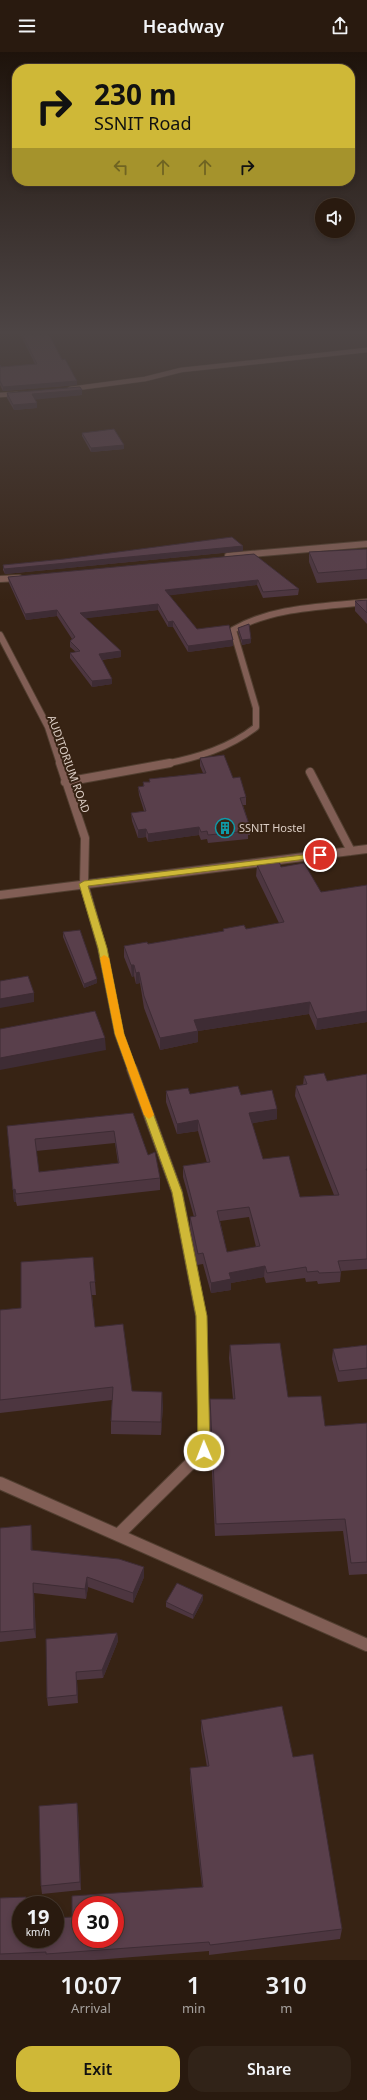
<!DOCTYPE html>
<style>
:root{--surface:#291a0f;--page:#312318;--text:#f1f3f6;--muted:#a5a19e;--line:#45382f;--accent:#cfb837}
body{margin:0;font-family:"Noto Sans",sans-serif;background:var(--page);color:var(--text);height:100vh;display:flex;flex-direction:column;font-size:15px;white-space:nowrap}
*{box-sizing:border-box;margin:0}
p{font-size:13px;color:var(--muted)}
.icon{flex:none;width:22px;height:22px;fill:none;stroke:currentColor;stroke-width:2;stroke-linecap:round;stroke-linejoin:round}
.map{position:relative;height:1908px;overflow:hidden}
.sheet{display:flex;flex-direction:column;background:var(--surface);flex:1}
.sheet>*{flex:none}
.guide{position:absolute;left:12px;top:12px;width:343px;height:122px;border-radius:16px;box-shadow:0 2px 6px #0003,0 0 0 1px var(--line);background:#cfb837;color:#111;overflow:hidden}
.fabs{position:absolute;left:315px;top:146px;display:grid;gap:8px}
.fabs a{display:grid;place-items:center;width:40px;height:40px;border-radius:50%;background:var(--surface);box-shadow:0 2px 6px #0003,0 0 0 1px var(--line);font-size:20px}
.speed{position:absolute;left:12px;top:1844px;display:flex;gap:8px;font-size:20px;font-weight:700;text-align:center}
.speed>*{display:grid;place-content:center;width:52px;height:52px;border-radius:50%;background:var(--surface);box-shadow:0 2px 6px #0003,0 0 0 1px var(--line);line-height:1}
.speed small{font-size:10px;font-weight:400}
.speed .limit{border:6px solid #d22;background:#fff;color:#111}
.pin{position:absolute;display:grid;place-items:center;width:34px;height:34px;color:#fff;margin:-17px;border:2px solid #fff;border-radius:50%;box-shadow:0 1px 4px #0007}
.me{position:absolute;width:44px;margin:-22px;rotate:359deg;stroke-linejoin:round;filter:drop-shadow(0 0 3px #0008)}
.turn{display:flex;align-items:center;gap:14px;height:84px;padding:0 16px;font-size:18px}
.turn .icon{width:52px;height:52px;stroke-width:2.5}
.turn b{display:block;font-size:28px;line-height:34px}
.lanes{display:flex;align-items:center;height:38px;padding:0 16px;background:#0003;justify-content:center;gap:20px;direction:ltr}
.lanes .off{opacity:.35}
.eta{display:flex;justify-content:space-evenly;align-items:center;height:68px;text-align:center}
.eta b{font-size:24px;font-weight:600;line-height:28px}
.action{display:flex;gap:8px;margin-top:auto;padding:8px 16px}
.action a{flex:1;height:46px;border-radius:16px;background:var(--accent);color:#111;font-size:16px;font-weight:600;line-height:46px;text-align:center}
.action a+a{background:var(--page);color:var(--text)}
header{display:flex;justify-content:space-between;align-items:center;height:52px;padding:0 16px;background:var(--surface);font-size:18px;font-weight:600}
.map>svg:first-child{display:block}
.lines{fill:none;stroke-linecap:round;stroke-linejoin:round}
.minor-far4-casing{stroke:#513e30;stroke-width:5.5}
.minor-far3-casing{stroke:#513e30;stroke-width:8}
.minor-far2-casing{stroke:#513e30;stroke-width:10}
.minor-far1-casing{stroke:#513e30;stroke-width:12}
.minor-casing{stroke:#513e30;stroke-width:14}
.minor-far4{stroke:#815e55;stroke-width:4.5}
.minor-far3{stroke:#815e55;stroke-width:6}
.minor-far2{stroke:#815e55;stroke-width:8}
.minor-far1{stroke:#815e55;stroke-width:10}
.minor{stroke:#815e55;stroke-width:12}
.wall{fill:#4d3640;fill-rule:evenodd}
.shaded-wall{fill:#3e2c34}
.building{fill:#593f4b;stroke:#3e2c34;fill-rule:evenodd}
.route{fill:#cfb837;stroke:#877824}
.slow{fill:#f59e0b}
.labels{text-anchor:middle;stroke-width:4;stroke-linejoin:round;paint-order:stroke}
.street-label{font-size:11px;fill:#dccec5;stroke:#372314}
.poi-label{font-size:11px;fill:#dccec5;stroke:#372314;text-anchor:start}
</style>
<header><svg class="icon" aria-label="menu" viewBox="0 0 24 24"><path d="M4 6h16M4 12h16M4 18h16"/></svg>Headway<svg class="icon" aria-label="share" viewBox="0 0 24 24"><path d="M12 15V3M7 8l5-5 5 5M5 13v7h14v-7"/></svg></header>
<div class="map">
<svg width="367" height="1908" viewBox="0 0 367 1908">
<rect width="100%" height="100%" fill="#372314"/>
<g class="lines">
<!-- minor-far4 casing -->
<g class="minor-far4-casing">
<path id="minor-far4" d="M70,337L145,327L181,318L367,298
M0,343L17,342"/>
</g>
<!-- minor-far3 casing -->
<g class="minor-far3-casing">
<path id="minor-far3" d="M228,504L367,492
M0,527L19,526
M0,583L48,675L60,712
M165,712C199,705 229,696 256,675V656L233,578C272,555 323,555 367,550"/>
</g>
<!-- minor-far2 casing -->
<g class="minor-far2-casing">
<path id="minor-far2" d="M60,711L85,786L84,832L102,896L119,982L132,1018
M310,720L351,799
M65,730L170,711
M0,843L367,797"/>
</g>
<!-- minor-far1 casing -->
<g class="minor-far1-casing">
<path id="minor-far1" d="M132,1017L177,1140L201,1264L204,1399L193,1409"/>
</g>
<!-- minor casing -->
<g class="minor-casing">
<path id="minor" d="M0,1431L367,1593
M118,1483L194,1408"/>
</g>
<!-- minor-far4 -->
<use href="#minor-far4" class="minor-far4"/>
<!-- minor-far3 -->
<use href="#minor-far3" class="minor-far3"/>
<!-- minor-far2 -->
<use href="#minor-far2" class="minor-far2"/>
<!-- minor-far1 -->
<use href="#minor-far1" class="minor-far1"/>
<!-- minor -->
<use href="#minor" class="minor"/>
</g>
<!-- wall -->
<path class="wall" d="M20,282H48L77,333L3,339L0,333V313L1,315L35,312Z
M82,338V343L35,347L37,351V356L14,358L7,346V341Z
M82,381L124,397L91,400L82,384Z
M243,494V499L5,522L3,518V513Z
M367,497V527L317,531L309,510V500Z
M254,502L299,537L298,543L263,546L257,533L169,543L197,577L233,588V594L188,600L173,575H168L158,558L85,566L121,599V605L102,608L112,627V632L92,635L70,606V601L76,600L70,595V589L72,587L57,564L26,568L9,531L8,525Z
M367,548V572L355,559V549Z
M238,576L251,587V591L242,593L238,580Z
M200,706L233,726L246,745V753H243L250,775V783H248V787L208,791L207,787L201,788L199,783L148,790L146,785L138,786L132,769L131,761L144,759L139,743L138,735L143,734V730H149V727L203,721L200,714Z
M257,813L281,815L321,840L367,833V971V970L316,978L309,962L198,979V990L160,998L144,956L140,931L136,932L134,924L132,925L124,905V894L148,892L223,879V877H246L279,871L256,824Z
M63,880L97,931L84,936L63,885Z
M367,1022V1217L341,1219L340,1230L318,1232L317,1229L306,1230L305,1226L266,1231L264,1225L231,1231V1238L211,1241L203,1212L197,1213L190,1176V1165H194L183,1125V1114L207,1111L198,1079L177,1082L166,1050V1039L190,1042L241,1043L277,1057V1067L252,1071L263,1107L300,1145L334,1143L295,1044L296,1034L303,1033L304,1024L327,1029ZM249,1165L256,1195L227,1200L220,1169Z
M133,1061L148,1103L160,1126V1138L17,1154L16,1150H14L7,1074ZM115,1091L118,1111L39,1120L36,1099Z
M93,1205L96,1243H92L95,1275L132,1339L163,1353L161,1383L111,1382V1369L112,1348L0,1361V1258L21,1256Z
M230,1293L288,1345L325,1374L367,1371V1522L349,1523L343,1479L215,1484L209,1360L210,1347H233L229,1306Z
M367,1293V1327L338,1330L332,1307L333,1297Z
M0,1476L32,1483V1498L144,1525L133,1551L88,1535L86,1547L34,1541L36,1586L0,1590Z
M203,1543V1548L193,1567L166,1555V1550Z
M117,1581L118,1589L103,1626L77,1628L78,1651L48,1654L47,1646Z
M201,1668L293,1705L342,1877L340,1887L209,1903V1899L95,1908H0V1846L26,1845L28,1853H21V1887L72,1865L202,1835L190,1727V1716L207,1715L201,1679Z
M77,1751L78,1758L81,1838L42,1842L41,1834Z"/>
<!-- shaded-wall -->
<path class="shaded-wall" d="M77,329V333L3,339V335Z
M82,338V343L32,348V342Z
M37,351V356L14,358L13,353Z
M124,393V397L91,400V396Z
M243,494V499L5,522L4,517Z
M258,528L257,533L165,544V538Z
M158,552V558L80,567V561Z
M57,558V564L26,568L25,562Z
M173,569V575H168V570Z
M251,587V591L242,593V588Z
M233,588V594L188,600V594Z
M121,599V605L100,608L99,602Z
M112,627V632L92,635V629Z
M199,775V783L148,790V782Z
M146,777V785L138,786V778Z
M131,913H134V924L132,925Z
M139,920L140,931L136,932V921Z
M97,927V931L84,936V932Z
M34,941V950L0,956V947Z
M310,950L309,962L198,979V990L160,998V986L194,968Z
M367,959V970L316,978L317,967Z
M105,986L106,998L0,1018V1006Z
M277,1057V1067L249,1072V1061Z
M198,1068V1079L177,1082V1072Z
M15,1137L16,1150H14L13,1138Z
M265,1214L264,1225L231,1231V1238L211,1241V1231L229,1221Z
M162,1340L163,1353L161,1383V1370Z
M31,1473L32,1483L33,1508L31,1498Z
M144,1515V1525L133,1551V1541Z
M87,1525L88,1535L86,1547L85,1537Z
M33,1531L34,1541L36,1586L34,1577Z
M203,1543V1548L193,1567V1563Z
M117,1581L118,1589L103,1626L102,1618Z
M76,1620L77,1628L78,1651L77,1643Z
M77,1751L78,1758L81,1838L80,1830Z
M26,1845L28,1853H26Z"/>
<!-- building -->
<path class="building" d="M22,282H48L52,288L62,308L65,307L77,329L3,335L0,329V313L1,315L37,312Z
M80,335L82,338L32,342L37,351L13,353L7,341Z
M114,377L124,393L91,396L82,381Z
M232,485L243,494L4,517L3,513L64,507Z
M367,497V517L318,521L309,500Z
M254,502L299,537L263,540L258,528L165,538L197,577L229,573L233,588L188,594L173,569L168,570L158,552L80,561L121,599L99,602L112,627L92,629L70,601L80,599L70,589L75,585L57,558L25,562L8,525Z
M367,548V561L355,549Z
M249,572L251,587L242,588L238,576Z
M224,703L233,726L240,725L246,745L240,746L250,775H247L248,779L208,783L207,779L201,780L199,775L148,782L146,777L138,778L131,761L146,759L138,735L144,734L143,730H150L149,727L206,721L200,706Z
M279,809L281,815L304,811L321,840L367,833V959L317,967L310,950L194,968L198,979L160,986L144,944L139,920L136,921L134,913H131L124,894L147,890L148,892L224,879L223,877L244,873L246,877L284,870L257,813Z
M80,878L97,927L84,932L63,880Z
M28,924L34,941L0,947V929Z
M95,959L105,986L0,1006V977Z
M324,1021L327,1029L367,1022V1117H366L367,1119V1207L338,1209L341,1220L319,1221L318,1219L307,1220L306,1215L267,1221L265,1214L229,1221L231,1227L211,1231L203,1201L198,1202L190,1165L196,1164L183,1114L210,1110L198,1068L177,1072L166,1039L188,1036L190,1042L238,1034L241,1043L272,1038L277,1057L249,1061L263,1107L289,1104L300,1145L339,1143L296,1034L307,1032L304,1024ZM249,1155L260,1194L227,1200L217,1159Z
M133,1061L148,1103L155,1100L160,1126L16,1142L15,1137L13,1138L7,1074ZM114,1079L119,1111L39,1120L35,1087Z
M93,1205L95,1230H90L95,1275L123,1272L132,1339L162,1340L161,1370L111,1369L113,1335L0,1348V1258L21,1256V1210Z
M280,1291L288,1345L321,1344L325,1374L367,1371V1510L351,1511L345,1467L216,1472L210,1347H235L230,1293Z
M367,1293V1316L339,1319L333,1297Z
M31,1473V1498L119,1507L144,1515L133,1541L87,1525L85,1537L33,1531L34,1577L0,1580V1476Z
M177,1531L203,1543L193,1563L166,1550Z
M117,1581L102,1618L76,1620L77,1643L47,1646L46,1587Z
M282,1654L293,1705L313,1702L342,1877L210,1893L209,1890L46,1902V1900L0,1902V1846L26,1845V1853H21V1887H55V1866L72,1865V1844L203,1835L190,1716L209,1714L201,1668ZM81,1853H115V1887H81Z
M77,1751L80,1830L41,1834L39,1754Z"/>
<!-- sky -->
<linearGradient id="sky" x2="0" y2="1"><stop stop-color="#1e130b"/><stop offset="0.51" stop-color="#4d4545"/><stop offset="1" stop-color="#4d4545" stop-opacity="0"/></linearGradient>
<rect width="367" height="550" fill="url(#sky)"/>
<!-- route -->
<path class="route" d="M320,801H323V805L88,834L107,896L124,982L182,1140L207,1264L210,1399L208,1403L204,1404L199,1403L198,1399L196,1264L172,1140L115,982L98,896L79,832L84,829Z"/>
<!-- slow -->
<path class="slow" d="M104,903L109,906L124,982L154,1063L149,1067L144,1063L115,982L100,906Z"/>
<!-- icons -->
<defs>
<g id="building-ring" transform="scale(1)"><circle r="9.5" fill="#372314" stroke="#0f9aa8" stroke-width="1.5"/><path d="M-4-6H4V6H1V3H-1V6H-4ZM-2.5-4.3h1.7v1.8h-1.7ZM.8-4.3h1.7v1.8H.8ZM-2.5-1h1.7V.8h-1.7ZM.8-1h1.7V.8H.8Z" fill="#0f9aa8"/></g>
</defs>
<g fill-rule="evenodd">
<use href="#building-ring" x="225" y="776"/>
</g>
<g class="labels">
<!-- street labels -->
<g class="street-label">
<text transform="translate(69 712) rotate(70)" y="4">AUDITORIUM ROAD</text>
</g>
<!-- poi labels -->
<g class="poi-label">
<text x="239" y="780">SSNIT Hostel</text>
</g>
</g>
</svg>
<div class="fabs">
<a><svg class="icon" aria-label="sound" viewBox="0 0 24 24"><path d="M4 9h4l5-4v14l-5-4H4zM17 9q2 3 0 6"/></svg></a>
</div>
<div class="speed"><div>19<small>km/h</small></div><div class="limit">30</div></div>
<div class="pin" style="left:320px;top:803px;background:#d93025"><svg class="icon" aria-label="arrive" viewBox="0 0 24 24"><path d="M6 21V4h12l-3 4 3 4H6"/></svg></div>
<svg class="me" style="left:204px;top:1399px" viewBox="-20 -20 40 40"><circle r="17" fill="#cfb837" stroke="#fff" stroke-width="3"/><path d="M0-11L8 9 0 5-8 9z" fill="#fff"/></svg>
<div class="guide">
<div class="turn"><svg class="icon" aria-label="right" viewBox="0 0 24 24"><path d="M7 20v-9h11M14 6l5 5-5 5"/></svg><div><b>230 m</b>SSNIT Road</div></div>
<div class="lanes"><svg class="icon off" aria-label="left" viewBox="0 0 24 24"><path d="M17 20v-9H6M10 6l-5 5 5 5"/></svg><svg class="icon off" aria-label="ahead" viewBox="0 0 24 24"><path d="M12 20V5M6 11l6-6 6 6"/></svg><svg class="icon off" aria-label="ahead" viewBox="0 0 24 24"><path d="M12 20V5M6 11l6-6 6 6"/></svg><svg class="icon" aria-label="right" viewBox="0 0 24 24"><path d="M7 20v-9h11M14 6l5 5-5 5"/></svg></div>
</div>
</div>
<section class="sheet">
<div class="eta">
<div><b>10:07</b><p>Arrival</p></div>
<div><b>1</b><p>min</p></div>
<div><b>310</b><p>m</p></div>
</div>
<div class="action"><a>Exit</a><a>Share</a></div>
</section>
